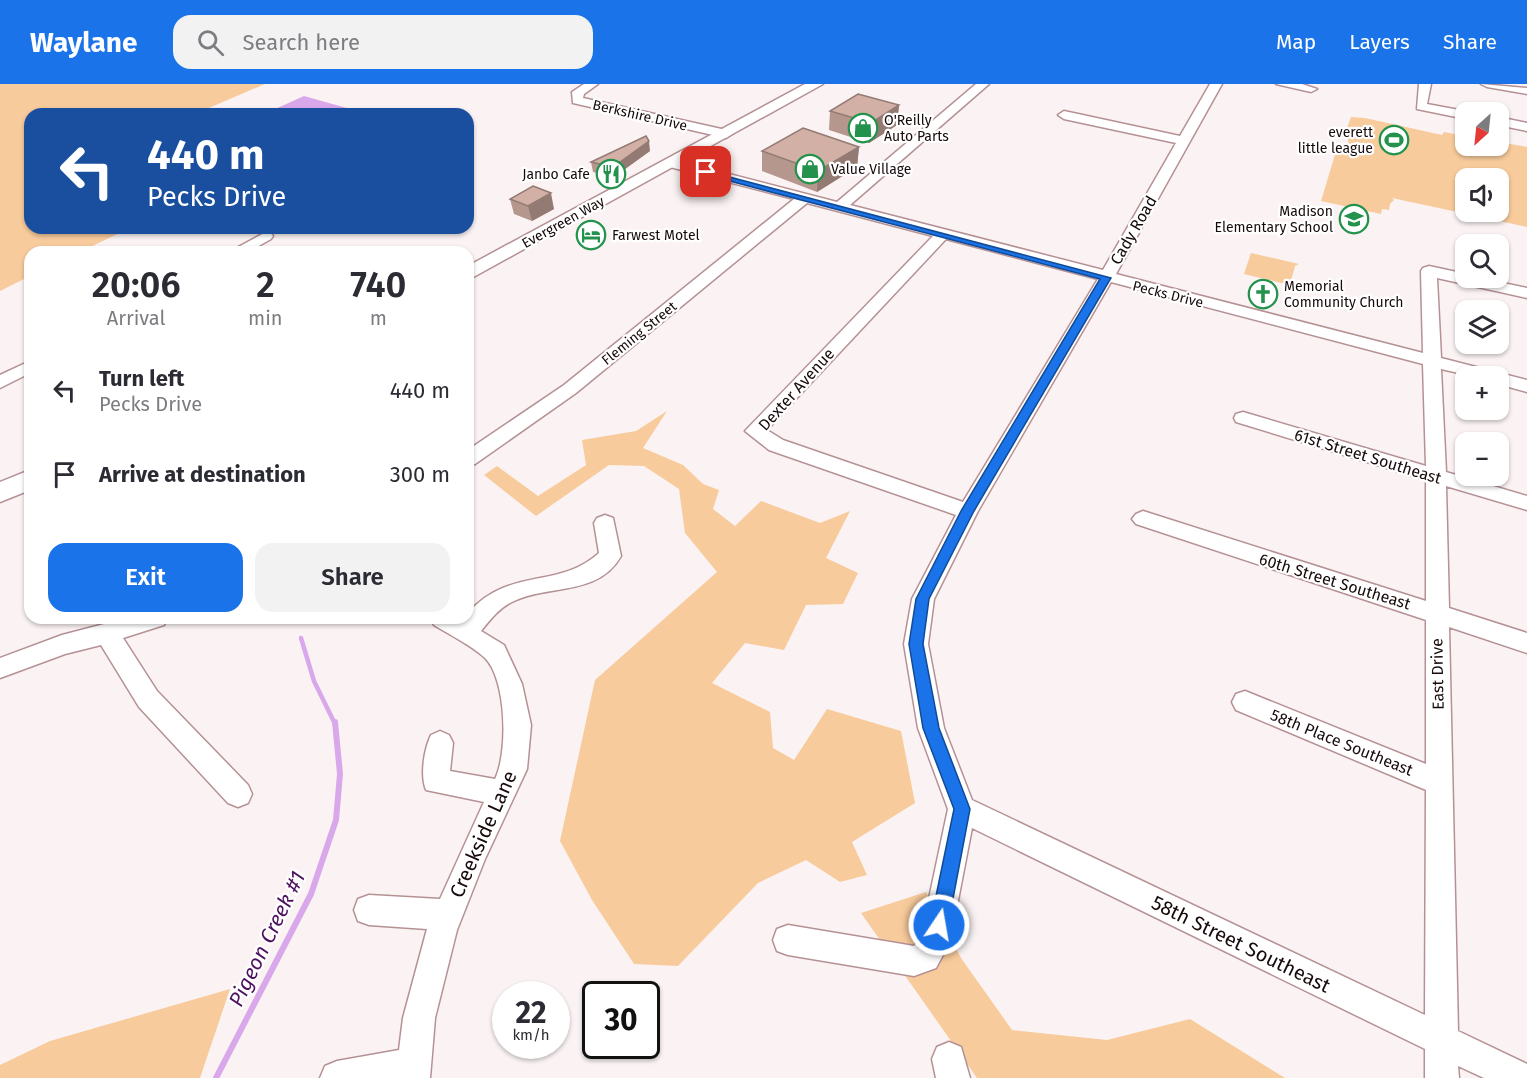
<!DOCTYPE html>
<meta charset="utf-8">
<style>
:root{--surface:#fff;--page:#f2f2f3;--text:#2b2b33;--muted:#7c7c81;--accent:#1a73e8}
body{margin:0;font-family:"Fira Sans",sans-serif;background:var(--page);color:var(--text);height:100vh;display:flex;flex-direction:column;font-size:22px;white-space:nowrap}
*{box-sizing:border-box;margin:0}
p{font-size:20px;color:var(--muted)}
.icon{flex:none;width:33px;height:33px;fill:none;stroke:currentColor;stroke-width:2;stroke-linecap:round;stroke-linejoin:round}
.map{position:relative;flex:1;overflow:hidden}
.panel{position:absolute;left:24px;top:162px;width:450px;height:378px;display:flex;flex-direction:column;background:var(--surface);border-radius:18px;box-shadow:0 2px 4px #0004}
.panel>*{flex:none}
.guide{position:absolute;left:24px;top:24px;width:450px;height:126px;border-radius:18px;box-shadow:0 2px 4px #0004;background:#1a4fa0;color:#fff;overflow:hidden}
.needle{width:39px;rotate:207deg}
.buttons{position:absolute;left:1455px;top:18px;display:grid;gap:12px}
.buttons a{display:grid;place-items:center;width:54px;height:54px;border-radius:12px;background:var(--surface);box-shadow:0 2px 4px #0004;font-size:30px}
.speed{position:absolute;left:492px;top:897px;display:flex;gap:12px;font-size:30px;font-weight:700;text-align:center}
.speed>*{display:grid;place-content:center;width:78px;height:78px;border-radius:50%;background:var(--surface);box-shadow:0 2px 4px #0004;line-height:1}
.speed small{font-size:15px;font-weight:400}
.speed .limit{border:3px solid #111;border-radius:9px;background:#fff;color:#111}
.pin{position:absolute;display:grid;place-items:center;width:51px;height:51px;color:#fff;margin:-26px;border-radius:12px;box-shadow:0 3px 9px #0006}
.me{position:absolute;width:66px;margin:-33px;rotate:12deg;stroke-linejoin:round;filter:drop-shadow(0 0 4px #0008)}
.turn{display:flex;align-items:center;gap:21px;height:126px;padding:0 24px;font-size:27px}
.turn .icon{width:78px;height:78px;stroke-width:2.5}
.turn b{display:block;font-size:42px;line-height:51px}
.eta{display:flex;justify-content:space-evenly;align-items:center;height:102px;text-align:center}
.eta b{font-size:36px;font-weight:600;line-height:42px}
.cta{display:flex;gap:12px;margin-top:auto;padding:12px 24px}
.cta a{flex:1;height:69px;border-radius:18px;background:var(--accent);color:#fff;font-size:24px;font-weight:600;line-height:69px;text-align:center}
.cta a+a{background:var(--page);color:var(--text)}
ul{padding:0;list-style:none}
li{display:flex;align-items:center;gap:18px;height:84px;padding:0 24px}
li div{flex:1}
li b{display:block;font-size:22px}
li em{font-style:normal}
header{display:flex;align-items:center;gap:36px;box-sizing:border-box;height:84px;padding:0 30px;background:var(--accent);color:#fff}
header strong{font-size:28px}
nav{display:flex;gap:33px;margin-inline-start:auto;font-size:21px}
.search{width:420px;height:54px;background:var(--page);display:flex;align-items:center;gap:15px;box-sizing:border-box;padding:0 21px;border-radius:18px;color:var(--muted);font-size:22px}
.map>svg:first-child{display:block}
.green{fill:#f8cb9c;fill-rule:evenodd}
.water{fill:#d9a8eb}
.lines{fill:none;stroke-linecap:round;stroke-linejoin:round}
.stream-far1{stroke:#d9a8eb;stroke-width:4.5}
.stream{stroke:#d9a8eb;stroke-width:6}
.minor-casing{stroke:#b59194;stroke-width:3}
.major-casing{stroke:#b59194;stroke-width:3}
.minor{fill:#fff;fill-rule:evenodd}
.major{fill:#fff;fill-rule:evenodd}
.wall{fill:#b5978e}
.shaded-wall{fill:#937b74}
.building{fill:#d2b0a5;stroke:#937b74;stroke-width:1.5}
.route{fill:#1a73e8;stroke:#114b97;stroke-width:1.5}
.labels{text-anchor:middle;stroke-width:4.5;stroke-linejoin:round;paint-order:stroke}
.far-street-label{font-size:14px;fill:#160a0b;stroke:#fff}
.far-poi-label{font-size:14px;fill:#160a0b;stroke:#fff;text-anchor:start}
.street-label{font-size:16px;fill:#160a0b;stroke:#fff}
.near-street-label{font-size:20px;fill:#160a0b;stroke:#fff}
.near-water-label{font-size:21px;font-style:italic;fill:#4e1160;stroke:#fff}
</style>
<header>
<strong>Waylane</strong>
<div class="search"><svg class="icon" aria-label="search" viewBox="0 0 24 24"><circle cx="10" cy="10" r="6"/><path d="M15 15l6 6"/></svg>Search here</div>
<nav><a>Map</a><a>Layers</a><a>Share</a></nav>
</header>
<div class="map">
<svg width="1527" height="994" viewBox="0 0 1527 994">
<rect width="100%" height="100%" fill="#fbf3f3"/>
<!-- green -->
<path class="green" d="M0,0H265L195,30H30V144H130L80,168H30V192L0,207Z
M1351,33L1365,34L1442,51L1444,48L1465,52L1466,62H1498L1499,58L1527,63V143L1392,114L1394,116L1390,120L1389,126L1382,125L1381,130L1321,117L1337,64L1349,65L1347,44ZM1466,94H1498V128H1466Z
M1251,169L1299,180L1295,182L1290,201L1244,190Z
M667,327L643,364L683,381L703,400L719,406L713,425L735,442L761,417L820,439L850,427L826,474L858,489L843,520L806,521L784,566L745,559L712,599L770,628L773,664L794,676L827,625L901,647L915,719L852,758L867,791L840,798L806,776L758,799L678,882L634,880L592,816L560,757L595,596L717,488L685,449L679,405L644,382L609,381L536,432L484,391L497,382L538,412L586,381L582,356L636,347Z
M926,808L961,874L1012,946L1107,956L1190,935L1285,994H977L861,829Z
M230,905L200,994H0V981L50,957Z"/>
<!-- water -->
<path class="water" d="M304,12L368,30H264Z"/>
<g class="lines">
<!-- stream-far1 -->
<path class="stream-far1" d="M301,554L314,597L335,640"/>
<!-- stream -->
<path class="stream" d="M216,994L311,810L336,736L340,690L335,638"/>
<!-- minor casing -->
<g class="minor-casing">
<path id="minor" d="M584,0H598L584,10L583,14L726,46L732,50L726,54L573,19L572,8Z
M976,0H989L850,121L1103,186L1176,59L1064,35L1058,31L1064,27L1180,52L1210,0H1222L1116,190L1423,269L1421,187L1423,184L1429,182L1466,190V194H1479L1527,204V214L1437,194L1441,274L1527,296V308L1498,300V292H1472L1441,285L1446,388L1527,412V426L1446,402L1449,524L1527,549V569L1449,543L1458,947L1527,980V994H1484L1458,982L1459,994H1425V965L972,744L950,858L936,884L914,892L788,871L777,867L773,856L777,845L788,841L914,862L921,852L948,725L918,644L904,560L912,515L956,431L769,366L745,347L933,152L807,119L576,309L475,380L468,382V366L564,301L794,115L666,82V76L671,75L837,118ZM946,155L1098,195L963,418L783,356L767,346ZM1111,198L1423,280L1426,382L1243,328L1236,330L1234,334L1236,338L1426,396V517L1143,427L1136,430L1132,435L1136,440L1426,536V680L1245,607L1236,610L1232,618L1236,626L1426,706L1425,931L972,716L944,644L928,560L934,515L978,427Z
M1276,0H1302L1317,5L1311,8Z
M1419,0H1431L1427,20L1470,28H1466V35L1417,25Z
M1481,0L1527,4V10L1487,3Z
M1498,33L1527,39V47L1498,41Z
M266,148L271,149L273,152L271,155L248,168H229Z
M30,277V289L0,304V291Z
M605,431L613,434L621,472C598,513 547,500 512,518C499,524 490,536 481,547L504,561L522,600L531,641L527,685L485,775L457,846L435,934L430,994H320L325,982L337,977L399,966L403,934L427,845L369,841L358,837L354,826L358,815L369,811L440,815L484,718L426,706C420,691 424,666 431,651L440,647L449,651L453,659L450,687L495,695C508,669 507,596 485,574C471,561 450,551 434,541L430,534H468V529C510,482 558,506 599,469L594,439L597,434Z
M127,534H168L164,541L123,554L157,607L248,701L252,710L248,719L238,723L228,719L139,623L101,561L65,570L0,594V574L62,551Z
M949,958L961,963L970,994H936L932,975L937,963Z"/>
</g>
<!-- major casing -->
<g class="major-casing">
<path id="major" d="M805,0H823L468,196V182Z
M30,386V406L0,418V398Z"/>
</g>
<!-- minor -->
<use href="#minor" class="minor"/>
<!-- major -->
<use href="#major" class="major"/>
</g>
<!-- wall -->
<path class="wall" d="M899,21L897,41L869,59L829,46L830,27Z
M859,63L857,83L817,108L762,87V67Z
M650,67L614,93L593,88L591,78Z
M510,115L554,125L532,137L514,130Z"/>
<!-- shaded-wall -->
<path class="shaded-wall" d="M899,21L897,41L869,59L871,39Z
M649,57L650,67L614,93L613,83Z
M859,63L857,83L817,108L818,87Z
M551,109L554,125L532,137L528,122Z"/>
<!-- building -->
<path class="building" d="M858,10L899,21L871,39L830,27Z
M803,44L859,63L818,87L762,67Z
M646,52L649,57L613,83L591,78Z
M533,102L551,109L528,122L510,115Z"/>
<!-- route -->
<path class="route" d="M703,86L1111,194L974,427L929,515L923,560L939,644L970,725L948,841L945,847L939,850L932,847L930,841L954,725L923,644L909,560L916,515L961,427L1100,195L703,90Z"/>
<!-- icons -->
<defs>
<g id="shop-ring" transform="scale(1.5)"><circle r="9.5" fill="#fff" stroke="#22924c" stroke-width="1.5"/><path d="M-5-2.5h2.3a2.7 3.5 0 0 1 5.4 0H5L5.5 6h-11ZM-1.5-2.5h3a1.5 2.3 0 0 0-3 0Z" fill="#22924c"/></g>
<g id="stadium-ring" transform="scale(1.5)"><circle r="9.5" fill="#fff" stroke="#22924c" stroke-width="1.5"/><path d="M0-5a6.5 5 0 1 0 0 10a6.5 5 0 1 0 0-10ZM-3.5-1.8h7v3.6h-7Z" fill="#22924c"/></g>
<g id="restaurant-ring" transform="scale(1.5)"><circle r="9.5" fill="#fff" stroke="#22924c" stroke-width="1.5"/><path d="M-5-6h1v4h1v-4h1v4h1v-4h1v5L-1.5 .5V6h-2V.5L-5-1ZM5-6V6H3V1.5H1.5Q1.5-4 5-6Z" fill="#22924c"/></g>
<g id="school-ring" transform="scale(1.5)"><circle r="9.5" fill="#fff" stroke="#22924c" stroke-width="1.5"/><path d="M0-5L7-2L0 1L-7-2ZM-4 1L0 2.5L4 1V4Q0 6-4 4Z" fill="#22924c"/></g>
<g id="hotel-ring" transform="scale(1.5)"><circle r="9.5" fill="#fff" stroke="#22924c" stroke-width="1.5"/><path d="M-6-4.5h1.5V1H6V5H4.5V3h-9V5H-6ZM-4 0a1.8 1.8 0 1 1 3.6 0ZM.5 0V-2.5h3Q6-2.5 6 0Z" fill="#22924c"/></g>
<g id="church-ring" transform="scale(1.5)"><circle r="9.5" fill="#fff" stroke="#22924c" stroke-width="1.5"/><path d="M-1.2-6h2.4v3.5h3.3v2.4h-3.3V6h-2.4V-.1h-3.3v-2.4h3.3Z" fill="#22924c"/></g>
</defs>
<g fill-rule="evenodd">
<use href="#shop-ring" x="863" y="44"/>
<use href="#stadium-ring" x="1394" y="56"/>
<use href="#shop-ring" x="810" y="85"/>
<use href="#restaurant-ring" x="611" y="90"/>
<use href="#school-ring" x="1354" y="135"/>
<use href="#hotel-ring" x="591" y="151"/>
<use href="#church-ring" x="1263" y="210"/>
</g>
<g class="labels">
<!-- far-street labels -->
<g class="far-street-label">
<text transform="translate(640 31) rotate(13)" y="5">Berkshire Drive</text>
<text transform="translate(563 138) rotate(-29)" y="5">Evergreen Way</text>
<text transform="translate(1168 210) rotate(14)" y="5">Pecks Drive</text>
<text transform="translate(639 249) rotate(-39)" y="5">Fleming Street</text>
</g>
<!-- far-poi labels -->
<g class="far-poi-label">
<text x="884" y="41">O'Reilly<tspan x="884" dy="16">Auto Parts</tspan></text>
<text x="1373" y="53" text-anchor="end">everett<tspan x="1373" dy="16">little league</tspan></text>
<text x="831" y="90">Value Village</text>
<text x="590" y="95" text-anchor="end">Janbo Cafe</text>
<text x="1333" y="132" text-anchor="end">Madison<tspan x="1333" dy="16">Elementary School</tspan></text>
<text x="612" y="156">Farwest Motel</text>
<text x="1284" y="207">Memorial<tspan x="1284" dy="16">Community Church</tspan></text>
</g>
<!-- street labels -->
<g class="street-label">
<text transform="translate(1133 146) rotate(-60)" y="6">Cady Road</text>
<text transform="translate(796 305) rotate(-48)" y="6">Dexter Avenue</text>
<text transform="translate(1368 372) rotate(17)" y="6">61st Street Southeast</text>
<text transform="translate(1335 497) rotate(17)" y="6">60th Street Southeast</text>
<text transform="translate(1437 590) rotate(-91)" y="6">East Drive</text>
<text transform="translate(1342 658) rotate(22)" y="6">58th Place Southeast</text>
</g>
<!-- near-street labels -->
<g class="near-street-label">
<text transform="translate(483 750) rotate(-66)" y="7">Creekside Lane</text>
<text transform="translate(1241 860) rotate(26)" y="7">58th Street Southeast</text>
</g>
<!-- near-water labels -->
<g class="near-water-label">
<text transform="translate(267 855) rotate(-64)" y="7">Pigeon Creek #1</text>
</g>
</g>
</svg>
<div class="buttons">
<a><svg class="needle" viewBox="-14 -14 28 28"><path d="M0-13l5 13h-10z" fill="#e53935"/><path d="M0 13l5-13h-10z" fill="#7c7c81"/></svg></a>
<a><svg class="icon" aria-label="sound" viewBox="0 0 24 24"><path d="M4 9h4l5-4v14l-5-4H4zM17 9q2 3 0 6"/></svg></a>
<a><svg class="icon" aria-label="search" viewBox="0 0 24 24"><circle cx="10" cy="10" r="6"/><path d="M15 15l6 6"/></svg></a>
<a><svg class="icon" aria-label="layers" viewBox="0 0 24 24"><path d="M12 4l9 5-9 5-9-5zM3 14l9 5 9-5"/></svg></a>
<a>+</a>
<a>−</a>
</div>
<div class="speed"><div>22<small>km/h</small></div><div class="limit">30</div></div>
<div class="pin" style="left:706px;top:88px;background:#d93025"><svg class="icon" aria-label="arrive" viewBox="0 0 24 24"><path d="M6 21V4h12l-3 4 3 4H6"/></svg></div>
<svg class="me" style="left:939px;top:841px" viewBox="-20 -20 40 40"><circle r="17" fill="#1a73e8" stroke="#fff" stroke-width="3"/><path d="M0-11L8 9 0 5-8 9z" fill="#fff"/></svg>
<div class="guide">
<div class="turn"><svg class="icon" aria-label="left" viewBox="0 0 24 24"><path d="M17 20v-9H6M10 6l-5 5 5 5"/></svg><div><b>440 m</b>Pecks Drive</div></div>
</div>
<section class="panel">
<div class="eta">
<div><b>20:06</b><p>Arrival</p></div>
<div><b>2</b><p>min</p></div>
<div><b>740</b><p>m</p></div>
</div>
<ul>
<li><svg class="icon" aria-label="left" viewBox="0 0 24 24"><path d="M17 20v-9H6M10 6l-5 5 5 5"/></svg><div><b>Turn left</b><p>Pecks Drive</p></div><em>440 m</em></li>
<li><svg class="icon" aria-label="arrive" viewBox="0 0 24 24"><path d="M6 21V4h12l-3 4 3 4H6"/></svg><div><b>Arrive at destination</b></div><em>300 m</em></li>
</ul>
<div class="cta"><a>Exit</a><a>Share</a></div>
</section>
</div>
